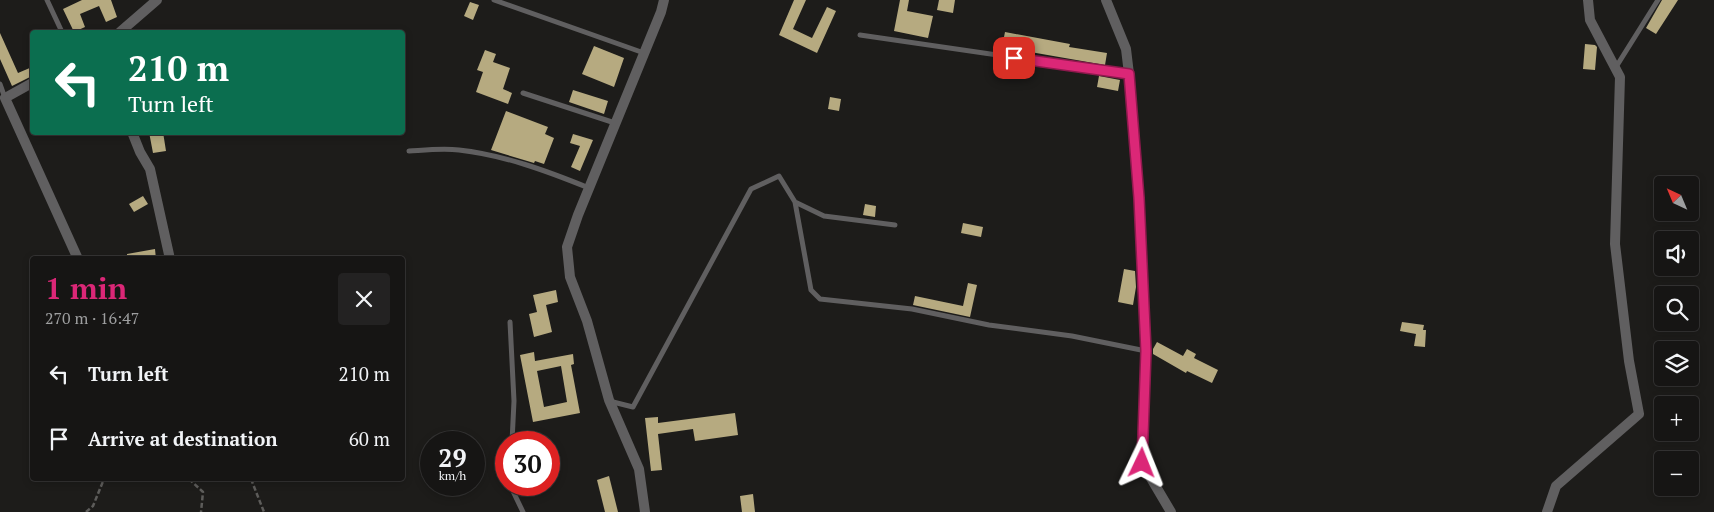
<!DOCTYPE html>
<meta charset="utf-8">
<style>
:root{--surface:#161514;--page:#232222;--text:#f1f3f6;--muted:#9e9fa0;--line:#353434;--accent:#db2777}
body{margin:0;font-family:"PT Serif",serif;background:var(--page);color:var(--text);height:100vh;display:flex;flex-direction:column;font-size:19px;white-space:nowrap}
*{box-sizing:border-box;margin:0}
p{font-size:16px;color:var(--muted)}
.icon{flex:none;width:28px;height:28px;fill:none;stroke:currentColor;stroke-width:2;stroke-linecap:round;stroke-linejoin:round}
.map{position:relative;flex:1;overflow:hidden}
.side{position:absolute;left:30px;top:256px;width:375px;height:225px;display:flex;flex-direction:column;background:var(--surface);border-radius:5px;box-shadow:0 2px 8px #0003,0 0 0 1px var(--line)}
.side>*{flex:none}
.top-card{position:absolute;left:30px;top:30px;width:375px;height:105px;border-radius:5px;box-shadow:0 2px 8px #0003,0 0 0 1px var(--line);background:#0b6e4f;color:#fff;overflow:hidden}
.needle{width:32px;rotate:316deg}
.tools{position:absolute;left:1654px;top:176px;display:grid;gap:10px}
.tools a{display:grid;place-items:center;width:45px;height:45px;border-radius:5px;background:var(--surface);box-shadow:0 2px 8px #0003,0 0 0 1px var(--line);font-size:25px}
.speed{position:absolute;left:420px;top:431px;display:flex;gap:10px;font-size:25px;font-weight:700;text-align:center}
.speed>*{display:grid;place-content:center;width:65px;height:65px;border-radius:50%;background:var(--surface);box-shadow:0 2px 8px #0003,0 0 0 1px var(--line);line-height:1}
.speed small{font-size:12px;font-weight:400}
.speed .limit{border:8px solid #d22;background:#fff;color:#111}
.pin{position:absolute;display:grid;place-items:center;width:42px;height:42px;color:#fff;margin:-21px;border-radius:10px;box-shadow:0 2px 8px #0006}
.me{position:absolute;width:55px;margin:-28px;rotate:2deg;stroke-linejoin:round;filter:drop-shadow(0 0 4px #0008)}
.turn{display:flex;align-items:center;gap:18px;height:105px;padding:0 15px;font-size:22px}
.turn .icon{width:65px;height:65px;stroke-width:2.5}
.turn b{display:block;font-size:35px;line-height:42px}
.round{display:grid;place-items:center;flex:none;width:52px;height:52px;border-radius:5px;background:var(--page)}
.overview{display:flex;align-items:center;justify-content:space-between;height:85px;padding:0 15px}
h1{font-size:30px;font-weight:700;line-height:38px;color:var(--accent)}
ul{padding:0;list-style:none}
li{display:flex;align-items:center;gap:15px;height:65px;padding:0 15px}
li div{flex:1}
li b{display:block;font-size:19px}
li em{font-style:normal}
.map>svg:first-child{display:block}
.building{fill:#b6aa80;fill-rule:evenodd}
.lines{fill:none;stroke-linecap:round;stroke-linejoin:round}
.path{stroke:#5d5c5a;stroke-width:2.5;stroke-dasharray:5 2.5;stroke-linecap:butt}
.service{stroke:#605f60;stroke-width:5}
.minor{stroke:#605f60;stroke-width:10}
.route-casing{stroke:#8e194d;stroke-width:12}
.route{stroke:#db2777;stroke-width:9}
</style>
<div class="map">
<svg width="1714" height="512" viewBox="0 0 1714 512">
<rect width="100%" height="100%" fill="#1d1c1a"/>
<!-- building -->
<path class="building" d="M82,0H111L117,17L106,22L99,6L80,14L85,27L74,32L63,9Z
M794,0H806L793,29L812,38L827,7L836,11L817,53L779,35Z
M900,0H909L907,11L933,16L928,38L894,31Z
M939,0H955L953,13L937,10Z
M1662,0H1678L1656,34L1646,28Z
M470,2L479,5L473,20L464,16Z
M1005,32L1070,44L1069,47L1107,53L1105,65L1002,47Z
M0,33L18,73L32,67V76L12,86L0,59Z
M1585,44L1595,45L1597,47L1595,70L1583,69Z
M594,46L624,58L614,87L582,74Z
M485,50L496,54L493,62L510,68L503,89L512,93L508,104L476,92L483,72L477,70Z
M1099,76L1120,80L1118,91L1097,87Z
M573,90L608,101L604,114L569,102Z
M830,97L841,99L839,111L828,109Z
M506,111L548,127L545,134L554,138L544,164L535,161L534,163L491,150Z
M149,132H163L166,151L153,153Z
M573,134L593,140L580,171L571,167L580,146L570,143Z
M143,196L148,204L134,212L129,204Z
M865,204L876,206L875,217L863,215Z
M963,223L983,227L981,237L961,233Z
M155,249L156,259H127V254Z
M1124,269L1135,271L1136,287L1133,305L1118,302Z
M968,283L977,285L970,317L913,305L915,296L963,306Z
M556,290L558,302L546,305L552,332L534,337L529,314L537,312L533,295Z
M1402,322L1424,325L1423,330H1426L1425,347L1414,346L1416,334L1400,331Z
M1157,342L1183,356L1187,349L1196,354L1194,358L1218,370L1212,383L1187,371L1186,373L1153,354V349Z
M534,352L535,361L573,354L574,364L571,365L580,413L533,422L520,355ZM561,366L567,402L544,407L537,371Z
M735,413L738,435L695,441L693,429L658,434L662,470L651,471L645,418L658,417V423Z
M609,476L618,512H605L597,480Z
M753,494L755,512H742L740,496Z"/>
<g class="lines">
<!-- path -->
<path class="path" d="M189,479L203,492L201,512
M251,479L264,512
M86,512L93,506L104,479"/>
<!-- service -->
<path class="service" d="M47,0L62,32
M494,0L644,53
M860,35L1129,74
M1616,67L1658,0
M0,84L5,98
M523,93L615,123
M409,151C425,150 443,148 459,150C504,155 547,171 589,188
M795,202L811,290L820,299L912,309L989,325L1072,336L1146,351
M510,322L514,401L512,442
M609,401L633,407L751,189L779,176L795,202L824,216L895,225
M510,485L523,512"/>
<!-- minor -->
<path class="minor" d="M1106,0L1126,49L1129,74L1139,198L1146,351L1142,463L1171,512
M120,32L157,0
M32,83L5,98L78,259
M132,132L140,152L150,169L170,259
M645,512L639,469L609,400L587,321L570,277L567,247L578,215L661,12L664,0
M1547,512L1556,486L1639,414L1629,361L1615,244L1620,77L1590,20L1588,0"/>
</g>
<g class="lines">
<!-- route casing -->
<g class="route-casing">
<path id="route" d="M1014,58L1129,74L1139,198L1146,351L1142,463"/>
</g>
<!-- route -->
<use href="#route" class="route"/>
</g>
</svg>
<div class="tools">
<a><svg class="needle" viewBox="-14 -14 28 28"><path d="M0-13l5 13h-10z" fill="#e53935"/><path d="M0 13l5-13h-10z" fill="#9e9fa0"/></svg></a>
<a><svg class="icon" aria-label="sound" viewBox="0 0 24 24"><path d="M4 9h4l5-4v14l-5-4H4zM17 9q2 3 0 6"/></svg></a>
<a><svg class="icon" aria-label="search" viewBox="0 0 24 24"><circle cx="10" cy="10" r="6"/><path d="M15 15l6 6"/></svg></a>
<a><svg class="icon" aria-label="layers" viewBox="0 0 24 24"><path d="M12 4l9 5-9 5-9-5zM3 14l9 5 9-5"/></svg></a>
<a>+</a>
<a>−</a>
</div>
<div class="speed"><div>29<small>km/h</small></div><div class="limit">30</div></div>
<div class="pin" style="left:1014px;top:58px;background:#d93025"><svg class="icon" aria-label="arrive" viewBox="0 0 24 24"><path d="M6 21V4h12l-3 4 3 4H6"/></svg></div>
<svg class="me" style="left:1142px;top:463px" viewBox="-20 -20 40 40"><path d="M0-17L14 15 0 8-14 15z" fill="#db2777" stroke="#fff" stroke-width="4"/></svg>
<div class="top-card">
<div class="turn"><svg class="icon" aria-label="left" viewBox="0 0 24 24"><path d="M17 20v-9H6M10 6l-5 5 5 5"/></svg><div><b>210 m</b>Turn left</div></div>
</div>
<section class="side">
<div class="overview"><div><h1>1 min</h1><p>270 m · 16:47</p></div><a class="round"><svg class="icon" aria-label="close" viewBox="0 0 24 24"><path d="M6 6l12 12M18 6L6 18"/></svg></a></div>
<ul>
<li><svg class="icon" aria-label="left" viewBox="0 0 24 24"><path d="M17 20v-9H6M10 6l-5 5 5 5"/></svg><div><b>Turn left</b></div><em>210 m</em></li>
<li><svg class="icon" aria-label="arrive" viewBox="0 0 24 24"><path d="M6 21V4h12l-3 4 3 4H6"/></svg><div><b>Arrive at destination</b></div><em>60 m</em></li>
</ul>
</section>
</div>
